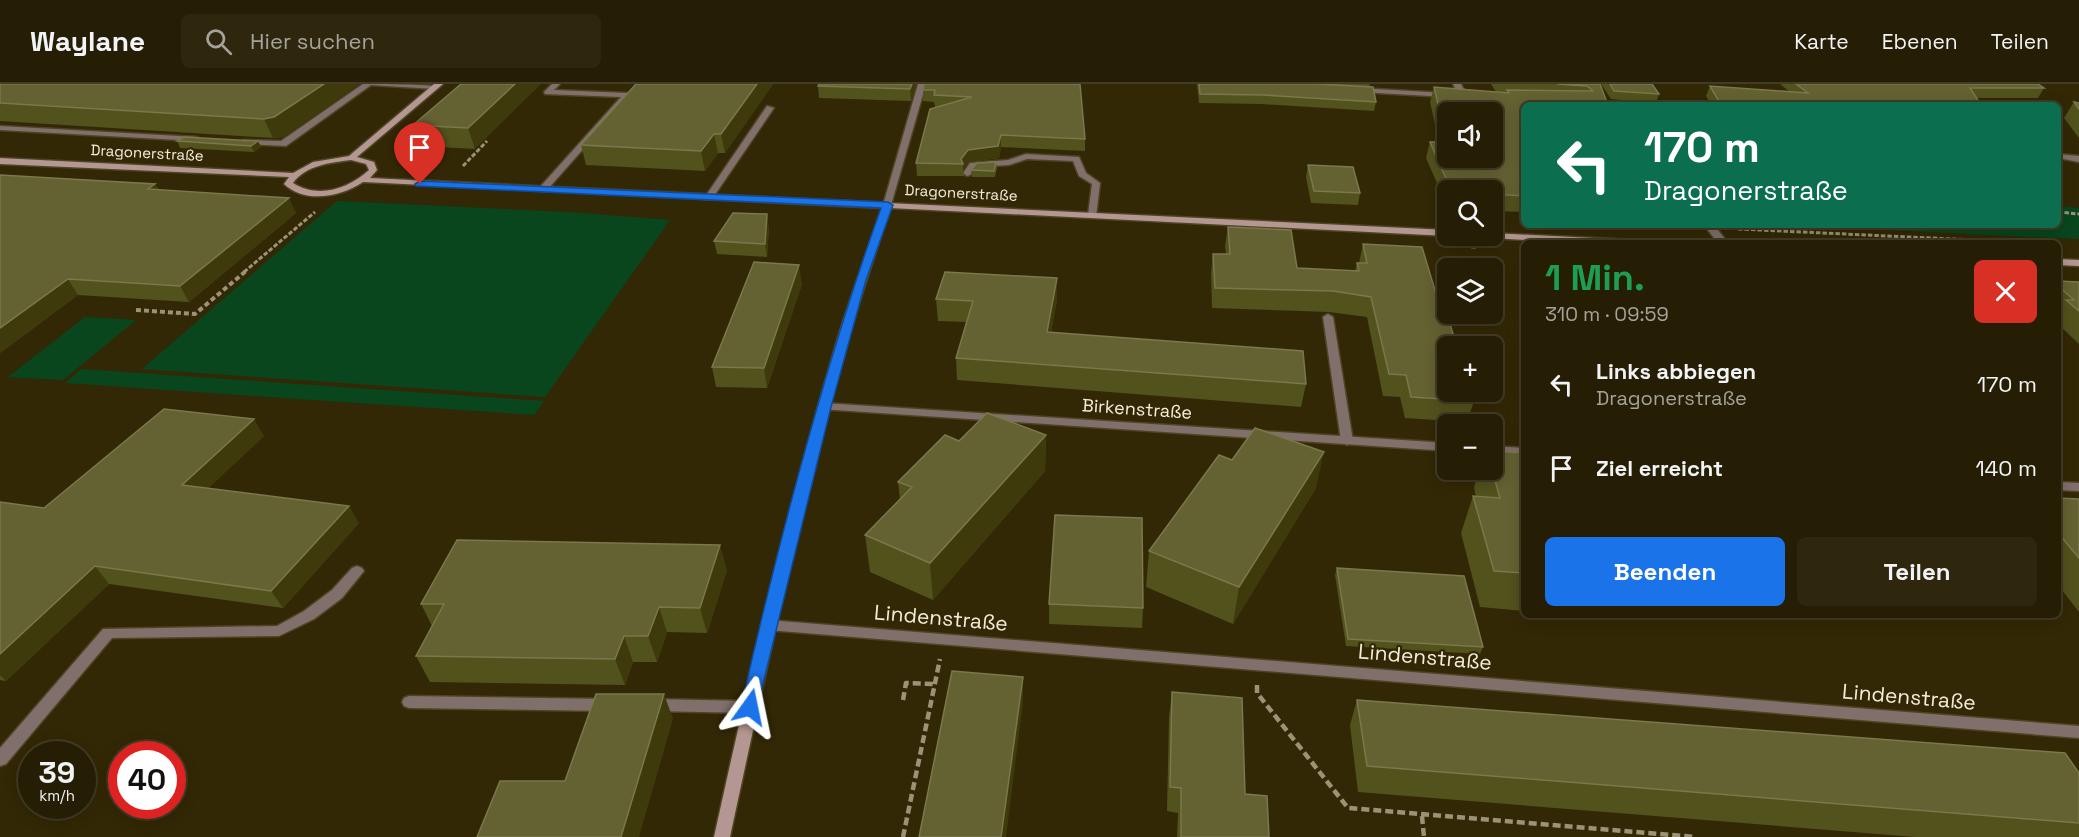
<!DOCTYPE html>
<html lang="de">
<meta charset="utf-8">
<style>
:root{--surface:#261e04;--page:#2e270e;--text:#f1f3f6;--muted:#a4a29a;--line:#423c26;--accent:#1a73e8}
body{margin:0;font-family:"Space Grotesk",sans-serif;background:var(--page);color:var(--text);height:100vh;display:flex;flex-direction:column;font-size:22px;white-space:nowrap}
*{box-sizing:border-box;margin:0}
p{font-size:20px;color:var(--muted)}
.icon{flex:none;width:33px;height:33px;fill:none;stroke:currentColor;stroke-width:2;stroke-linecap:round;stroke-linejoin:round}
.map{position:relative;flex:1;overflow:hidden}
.sheet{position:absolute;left:1521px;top:156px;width:540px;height:378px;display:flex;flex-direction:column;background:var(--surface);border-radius:9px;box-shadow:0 3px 15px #0003,0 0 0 2px var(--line)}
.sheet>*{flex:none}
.banner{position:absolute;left:1521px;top:18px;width:540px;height:126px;border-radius:9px;box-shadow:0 3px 15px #0003,0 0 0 2px var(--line);background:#0b6e4f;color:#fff;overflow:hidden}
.fabs{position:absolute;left:1437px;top:18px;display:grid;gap:12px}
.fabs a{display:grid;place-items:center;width:66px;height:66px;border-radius:9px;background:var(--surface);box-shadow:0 3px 15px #0003,0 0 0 2px var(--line);font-size:30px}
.speed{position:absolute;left:18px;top:657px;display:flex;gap:12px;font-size:30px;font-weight:700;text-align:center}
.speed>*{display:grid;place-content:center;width:78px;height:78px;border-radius:50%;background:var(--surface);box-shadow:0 3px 15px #0003,0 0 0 2px var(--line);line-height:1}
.speed small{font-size:15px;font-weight:400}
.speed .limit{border:9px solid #d22;background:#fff;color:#111}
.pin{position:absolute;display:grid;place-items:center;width:51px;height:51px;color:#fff;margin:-62px -26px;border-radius:50% 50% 50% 0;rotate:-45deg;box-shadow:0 0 6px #0007}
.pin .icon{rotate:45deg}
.me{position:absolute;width:66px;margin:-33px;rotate:12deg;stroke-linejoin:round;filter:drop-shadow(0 0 4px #0008)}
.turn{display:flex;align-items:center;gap:21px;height:126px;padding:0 24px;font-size:27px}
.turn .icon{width:78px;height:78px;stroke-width:2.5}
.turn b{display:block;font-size:42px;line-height:51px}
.round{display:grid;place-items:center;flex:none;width:63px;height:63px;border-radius:9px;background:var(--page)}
.head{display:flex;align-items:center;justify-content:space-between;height:102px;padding:0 24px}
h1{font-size:36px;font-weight:800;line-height:45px;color:#1e9e55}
.action{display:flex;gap:12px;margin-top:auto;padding:12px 24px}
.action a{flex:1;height:69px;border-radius:9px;background:var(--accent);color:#fff;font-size:24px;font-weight:800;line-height:69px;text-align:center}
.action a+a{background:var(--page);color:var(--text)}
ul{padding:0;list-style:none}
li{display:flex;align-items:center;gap:18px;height:84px;padding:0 24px}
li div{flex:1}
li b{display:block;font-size:22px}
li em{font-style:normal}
header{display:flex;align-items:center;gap:36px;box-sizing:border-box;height:84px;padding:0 30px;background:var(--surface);border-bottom:2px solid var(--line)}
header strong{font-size:28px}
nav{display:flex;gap:33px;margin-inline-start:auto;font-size:21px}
.search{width:420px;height:54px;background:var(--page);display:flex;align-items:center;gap:15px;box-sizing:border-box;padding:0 21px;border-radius:9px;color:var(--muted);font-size:22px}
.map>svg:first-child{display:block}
.green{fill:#09461e}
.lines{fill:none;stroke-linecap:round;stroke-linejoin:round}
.lane-casing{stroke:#4e4423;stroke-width:3}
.street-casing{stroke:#4e4423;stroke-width:3}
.secondary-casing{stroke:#4e4423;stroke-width:3}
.path-far2{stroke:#9b9277;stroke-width:3;stroke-dasharray:4.5 2;stroke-linecap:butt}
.path-far1{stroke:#9b9277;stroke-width:4;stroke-dasharray:5 3;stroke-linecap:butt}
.path{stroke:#9b9277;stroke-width:4.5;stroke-dasharray:8 4;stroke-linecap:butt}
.lane{fill:#816f6c;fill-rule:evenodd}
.street{fill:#816f6c;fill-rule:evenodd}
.secondary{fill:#b49792;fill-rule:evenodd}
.wall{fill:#52521d}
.shaded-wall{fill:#3e3a0b}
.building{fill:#646232;stroke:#7a784c;stroke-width:1.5;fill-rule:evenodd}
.route{fill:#1a73e8;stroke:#114b97;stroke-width:1.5}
.labels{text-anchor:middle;stroke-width:4.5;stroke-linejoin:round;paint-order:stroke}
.far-street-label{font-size:15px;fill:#f4edda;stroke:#332805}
.street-label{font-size:18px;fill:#f4edda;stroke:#332805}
.near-street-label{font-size:21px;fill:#f4edda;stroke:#332805}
</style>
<header>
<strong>Waylane</strong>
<div class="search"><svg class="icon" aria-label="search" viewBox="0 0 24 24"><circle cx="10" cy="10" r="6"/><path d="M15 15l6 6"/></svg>Hier suchen</div>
<nav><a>Karte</a><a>Ebenen</a><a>Teilen</a></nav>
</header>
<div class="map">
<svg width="2079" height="753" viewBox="0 0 2079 753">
<rect width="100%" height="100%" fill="#332805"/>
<!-- green -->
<path class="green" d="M337,117L568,128L670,136L545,313L142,285Z
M2058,122L2079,124V155L1777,141H2058Z
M85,233L136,236L63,296L8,293Z
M81,285L544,317L534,331L65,299Z"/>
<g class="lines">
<!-- lane casing -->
<g class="lane-casing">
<path id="lane" d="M363,0C379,0 427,0 439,3L435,5L371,1L286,62L244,60L240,58L244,56L281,57Z
M552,0H560L554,6L627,9L631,11L546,107H540V103L621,13L545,10L544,8Z
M767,22L774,24L712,115H706L705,113Z
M0,42L197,53L201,55L197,57L0,46Z
M1026,70L1079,73L1086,89L1100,99L1096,133H1090L1088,131L1092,100L1079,92L1073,77L1027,75L1009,81L976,83L970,91L967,92L963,89L970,79L1008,76Z
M1328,230L1333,233L1353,357L1347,361L1341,357L1323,233Z
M357,482L362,484L364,487L342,514L314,535L279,552L112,554L6,680L0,682V664L103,545L277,542L304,527L332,506L352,484Z
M409,612L608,615L613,617L615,621L613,625L608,627L409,624L404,622L402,618L404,614Z
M652,615L750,617L755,619L757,623L755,627L750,629L652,627L647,625L645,621L647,617Z"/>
</g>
<!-- street casing -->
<g class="street-casing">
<path id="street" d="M918,0H926L891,121L890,123H884L883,121Z
M1453,0H1461L1467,12L1466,14H1460Z
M1357,4L1447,9L1451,11L1447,13L1360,8H1357Z
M2058,70L2079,72V78L2058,74Z
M1704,141H1714L1728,159H1718Z
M824,319L1448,359V367L820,325L818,323L820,321Z
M1492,362L1524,364V372L1492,370Z
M2058,398L2079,399V407L2058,406Z
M768,536L2079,642V654L768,546L763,545L761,541L763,537Z"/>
</g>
<!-- secondary casing -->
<g class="secondary-casing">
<path id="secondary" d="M434,0H443L357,73L374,78L377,86L370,94L1448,146V152H1449H1448L890,124C875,172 858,219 845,267C800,427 765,590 730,753H714C750,590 787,427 834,267C848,218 866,172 882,124L363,98C341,113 305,120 284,100L289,93L0,80V74L293,89L313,78L349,72ZM351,76L366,80L369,86C348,105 318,115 293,99C306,81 330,79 351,76Z
M1492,149L1634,156L1639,159H1577L1489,154L1488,152H1492Z
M2058,175L2079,176V182L2058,181Z"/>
</g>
<!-- path-far2 -->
<path class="path-far2" d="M463,82L487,57
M2058,128L2079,130
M1642,141L1689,143
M1738,145L2037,159
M1458,162L1477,163
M244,188L315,128"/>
<!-- path-far1 -->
<path class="path-far1" d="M136,226L195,230L246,187"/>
<!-- path -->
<path class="path" d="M1257,601V609L1348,724L1696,753
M903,616L906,599L935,600
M1422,732L1424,753
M903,753L940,575"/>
<!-- lane -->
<use href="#lane" class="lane"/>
<!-- street -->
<use href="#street" class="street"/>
<!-- secondary -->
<use href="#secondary" class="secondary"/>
</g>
<!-- wall -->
<path class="wall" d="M0,0H359L283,53L273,54L0,37Z
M461,0L475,65L421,62L413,41Z
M636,0H773L725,69H718L705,87L586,81L581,61Z
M916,0L911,17L819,14L818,2Z
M1080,0L1085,55V67L1001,63L999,74L968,78L963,85L964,92H917L916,79L938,23H935L934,18L923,17V6Z
M1197,0H1370L1369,3L1376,18L1374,27L1262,20L1199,19Z
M1491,0H1600L1608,21H1524V128L1492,127V106H1448V124L1426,74L1430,58H1439L1430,18L1434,3L1496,8Z
M1601,0H1652L1659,10L1656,19L1611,15Z
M1780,0H2038L2044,4L2038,14H1976L1981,21H1711L1706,12L1710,2L1790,8Z
M2074,18L2079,19V54L2064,34Z
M184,53L261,63L254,68L180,64L177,57Z
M996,78L997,84L995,93H972L971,86Z
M1308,81L1360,109L1358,121L1311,119L1306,93Z
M0,91L155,100L159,106L296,129L189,218L78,211L0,269Z
M769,143L767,173L717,170L714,157Z
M1228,143L1297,184L1355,187L1357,179H1359L1363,160L1443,233L1474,317L1467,338L1405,334L1400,313L1383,312L1367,233L1329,228L1212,224L1211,190L1213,170H1226L1225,162Z
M2058,197L2079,198V260L2058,240Z
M802,200L767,304L716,303L712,283Z
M936,215H1057L1051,249L1306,300L1301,323L957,296L956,274L966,238L938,237Z
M1046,351L1045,387L933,516L870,488L865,451L900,415L898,398L959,357Z
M264,352L208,404L359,439L283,524L109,500L6,597L0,596V418L44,424Z
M1524,369V527L1480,523L1461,449L1473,412L1476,413L1474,403L1480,386H1492Z
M1316,404L1233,540L1146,503L1149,467Z
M2058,414L2079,415V528L2058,501Z
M1337,484L1483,563L1480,570L1346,562L1335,491Z
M727,486L707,549L667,548L657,578H633L625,601L430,598L416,572L432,542L421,520Z
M1049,520L1143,524L1142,544L1049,540Z
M1582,531H1634L1632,535Z
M1172,608L1245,710L1269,753H1177L1178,729L1167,727L1169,633Z
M1357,616L2079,689V753H1915L1358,708L1350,641Z"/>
<!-- shaded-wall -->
<path class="shaded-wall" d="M324,0H359L283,53L273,54L264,35Z
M515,0H541L475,65L468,44Z
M757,0H773L725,69L721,50Z
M912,0H916L911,17L910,5Z
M714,50L718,69L705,87L701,67Z
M1001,51V63L999,74L968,78L963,85V80L961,75L968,66Z
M258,57L261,63L254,68L251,62Z
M155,100L164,115L148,105Z
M289,114L296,129L189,218L180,202Z
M767,130L769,143L767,173L765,160Z
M799,181L802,200L767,304L764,284Z
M1057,194V215L1047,270V248Z
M68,195L78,211L0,269V244Z
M254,335L264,352L194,418L182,401Z
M1046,351L1045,387L933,516L930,479Z
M1324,368L1316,404L1233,540L1239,503Z
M349,422L359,439L283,524L271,507Z
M720,461L727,486L707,549L700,524Z
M95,482L109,500L6,597L0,591V570Z
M659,523L667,548L657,578L648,552Z
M624,552L633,578L625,601L615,575Z
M1023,593V618L1006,753H1001Z
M664,610L673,635L639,753H621Z"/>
<!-- building -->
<path class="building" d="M0,0H324L274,33L264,35L0,19Z
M461,0H515L468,44L413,41Z
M636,0H757L721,50H714L701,67L581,61Z
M819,0H912L910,5L818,2Z
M924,0H1080L1085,55L1001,51L998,62L968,66L961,75L963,80L916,79L930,25L972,13L934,11L935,6H923Z
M1199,0H1319L1373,3L1376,18L1263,11L1200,10Z
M1557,0H1600L1608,21H1524V112L1492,110V106H1451L1430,58H1447L1434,3L1509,9L1507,6L1593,7L1587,2ZM1448,28H1492V74H1448Z
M1610,0H1652L1659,10L1614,7Z
M1796,0H2038L2044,4H1970L1981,21H1721L1710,2L1808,9Z
M2074,18L2079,19V25Z
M184,53L258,57L251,62L177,57Z
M996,78L994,87L971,86L977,79Z
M1308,81L1353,83L1360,109L1314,107Z
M0,91L155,100L148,105L289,114L180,202L68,195L0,244Z
M733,129L767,130L765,160L714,157Z
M1228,143L1291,146L1297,184L1359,187L1357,179H1367L1363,160L1422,163L1443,233L1448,234L1457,262H1448V308H1471L1474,317L1411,313L1406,291L1389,290L1371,213L1333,207L1215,204L1213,170H1230Z
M754,178L799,181L764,284L712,283Z
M945,188L1057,194L1047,248L1303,267L1306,300L956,274L973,217L936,215Z
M2058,197L2079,198V227L2066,216H2074L2058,202Z
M164,325L254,335L182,401L349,422L271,507L95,482L0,570V418L44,424Z
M987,329L1046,351L930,479L865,451L912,403L898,398L945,351L959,357Z
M1255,344L1324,368L1239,503L1149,467L1219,371L1232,376Z
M1492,367L1524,369V489L1494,487L1473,412L1500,414L1492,386Z
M2058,414L2079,415V474L2058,449Z
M1055,431L1142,434L1143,524L1049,520Z
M457,456L720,461L700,524L659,523L648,552H624L615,575L416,572L444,520H421Z
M1337,484L1464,492L1483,563L1348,555Z
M952,587L1023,593L1001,753H919Z
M1172,608L1242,614L1245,710L1267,712L1269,753H1181V704L1170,703Z
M596,610H664L621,753H477L500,697H565Z
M1357,616L2065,669L2079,689V739L1367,682Z"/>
<!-- route -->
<path class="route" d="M420,97L888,118L893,121L866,196L831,323L756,628H744L741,623C779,455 823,286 881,124L416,102L415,100Z"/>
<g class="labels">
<!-- far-street labels -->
<g class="far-street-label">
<text transform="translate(147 69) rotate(3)" y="5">Dragonerstraße</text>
<text transform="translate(961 109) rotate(3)" y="5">Dragonerstraße</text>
</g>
<!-- street labels -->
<g class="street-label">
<text transform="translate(1137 325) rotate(4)" y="6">Birkenstraße</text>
</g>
<!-- near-street labels -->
<g class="near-street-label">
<text transform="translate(941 534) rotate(5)" y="7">Lindenstraße</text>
<text transform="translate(1425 573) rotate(5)" y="7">Lindenstraße</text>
<text transform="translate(1909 613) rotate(5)" y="7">Lindenstraße</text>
</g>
</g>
</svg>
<div class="fabs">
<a><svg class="icon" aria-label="sound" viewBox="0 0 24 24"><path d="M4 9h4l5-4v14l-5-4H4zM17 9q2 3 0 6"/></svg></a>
<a><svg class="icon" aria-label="search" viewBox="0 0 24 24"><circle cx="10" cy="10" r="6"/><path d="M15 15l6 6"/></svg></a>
<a><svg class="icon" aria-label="layers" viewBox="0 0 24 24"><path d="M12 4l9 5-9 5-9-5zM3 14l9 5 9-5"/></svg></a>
<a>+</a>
<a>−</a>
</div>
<div class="speed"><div>39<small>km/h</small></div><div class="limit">40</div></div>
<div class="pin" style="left:420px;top:100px;background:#d93025"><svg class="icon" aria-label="arrive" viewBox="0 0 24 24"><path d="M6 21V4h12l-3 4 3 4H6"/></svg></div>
<svg class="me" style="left:750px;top:623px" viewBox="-20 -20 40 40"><path d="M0-17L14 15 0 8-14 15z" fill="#1a73e8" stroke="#fff" stroke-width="4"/></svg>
<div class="banner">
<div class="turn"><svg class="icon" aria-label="left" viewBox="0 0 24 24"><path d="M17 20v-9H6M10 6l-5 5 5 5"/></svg><div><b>170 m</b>Dragonerstraße</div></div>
</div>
<section class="sheet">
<div class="head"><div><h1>1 Min.</h1><p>310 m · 09:59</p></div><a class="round" style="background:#d93025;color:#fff"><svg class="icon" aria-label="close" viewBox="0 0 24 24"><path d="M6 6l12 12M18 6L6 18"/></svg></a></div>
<ul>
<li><svg class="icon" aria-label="left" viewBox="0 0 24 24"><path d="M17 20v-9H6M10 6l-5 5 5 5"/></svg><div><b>Links abbiegen</b><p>Dragonerstraße</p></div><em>170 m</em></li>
<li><svg class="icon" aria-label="arrive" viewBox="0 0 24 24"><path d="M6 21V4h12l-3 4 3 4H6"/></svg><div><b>Ziel erreicht</b></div><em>140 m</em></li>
</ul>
<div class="action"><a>Beenden</a><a>Teilen</a></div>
</section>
</div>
